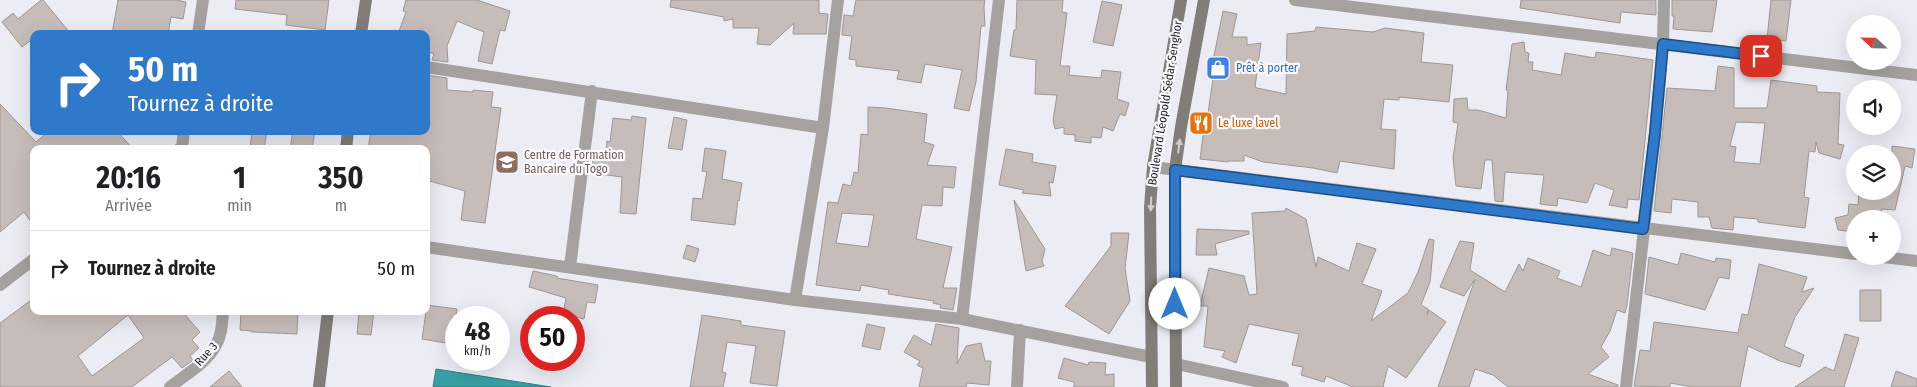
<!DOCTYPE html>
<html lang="fr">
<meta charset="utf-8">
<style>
:root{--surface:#fff;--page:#f2f2f2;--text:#202124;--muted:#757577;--line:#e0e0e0}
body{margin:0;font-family:"Fira Sans Condensed",sans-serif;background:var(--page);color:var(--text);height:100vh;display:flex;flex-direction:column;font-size:19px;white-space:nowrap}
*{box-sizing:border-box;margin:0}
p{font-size:16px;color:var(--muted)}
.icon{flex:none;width:28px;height:28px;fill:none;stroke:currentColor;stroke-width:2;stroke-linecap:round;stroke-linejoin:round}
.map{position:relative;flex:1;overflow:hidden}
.sheet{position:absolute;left:30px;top:145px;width:400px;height:170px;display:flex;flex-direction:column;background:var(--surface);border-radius:10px;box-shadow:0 5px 20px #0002}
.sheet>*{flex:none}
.hud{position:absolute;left:30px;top:30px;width:400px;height:105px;border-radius:10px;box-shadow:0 5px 20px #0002;background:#2e79ca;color:#fff;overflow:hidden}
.needle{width:32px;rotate:292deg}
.buttons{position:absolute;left:1846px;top:15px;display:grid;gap:10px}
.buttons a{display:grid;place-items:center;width:55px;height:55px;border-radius:50%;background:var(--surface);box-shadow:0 5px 20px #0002;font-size:25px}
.speed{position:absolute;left:445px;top:306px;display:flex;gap:10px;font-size:25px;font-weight:700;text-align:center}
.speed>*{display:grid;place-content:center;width:65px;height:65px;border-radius:50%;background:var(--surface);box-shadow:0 5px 20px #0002;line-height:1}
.speed small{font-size:12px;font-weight:400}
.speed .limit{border:8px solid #d22;background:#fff;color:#111}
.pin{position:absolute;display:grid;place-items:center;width:42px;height:42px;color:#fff;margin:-21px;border-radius:10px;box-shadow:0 2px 8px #0006}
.me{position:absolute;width:55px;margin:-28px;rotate:0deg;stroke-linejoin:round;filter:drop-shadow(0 0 4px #0008)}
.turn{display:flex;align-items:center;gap:18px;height:105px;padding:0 15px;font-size:22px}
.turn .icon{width:65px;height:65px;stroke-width:2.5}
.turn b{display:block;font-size:35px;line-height:42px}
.eta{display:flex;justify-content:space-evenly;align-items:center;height:85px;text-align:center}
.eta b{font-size:30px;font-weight:700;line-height:35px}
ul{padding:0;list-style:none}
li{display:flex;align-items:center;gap:15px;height:75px;padding:0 15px;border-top:1px solid var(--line)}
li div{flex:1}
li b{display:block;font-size:19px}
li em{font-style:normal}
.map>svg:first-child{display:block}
.water{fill:#38a0a5;stroke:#347c81}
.building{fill:#c6bdba;stroke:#9f9794;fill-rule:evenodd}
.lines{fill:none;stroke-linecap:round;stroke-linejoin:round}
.street{stroke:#a4a19f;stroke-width:12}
.secondary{stroke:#817d79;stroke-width:12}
.oneway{fill:#cfcecf}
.route-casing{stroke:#1e4f83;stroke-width:12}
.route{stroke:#2e79ca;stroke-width:9}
.labels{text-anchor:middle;stroke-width:4.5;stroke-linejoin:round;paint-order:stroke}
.shop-label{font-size:12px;fill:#366cbe;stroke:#f9f9fe;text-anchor:start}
.street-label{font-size:12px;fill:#29292c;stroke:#f9f9fe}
.food-label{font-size:12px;fill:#c56008;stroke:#f9f9fe;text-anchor:start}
.education-label{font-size:12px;fill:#785e54;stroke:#f9f9fe;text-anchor:start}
</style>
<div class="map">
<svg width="1917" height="387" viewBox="0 0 1917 387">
<rect width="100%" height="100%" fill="#ebecf4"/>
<!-- water -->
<path class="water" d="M436,369L551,387H433Z"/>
<!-- building -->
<path class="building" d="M41,0H43L71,34H34V38L22,47L2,22L13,13L18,19Z
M118,0H176L186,2L183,19L171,17L168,34H112Z
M236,0H329L325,30L286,25L287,15L235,9Z
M406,0H477L510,11L505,31L500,30L492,64L478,61L484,32L457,21L447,46L448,62L432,60L434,54L426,51V34H398L406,12L403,11Z
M671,0H819V13L828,14L826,34H793L794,23L770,45L757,44L759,28H733V19L724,21V17L670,7Z
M856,0H985L984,7L985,26H981L976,82L969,111L954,108L962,70L925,64L921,83L897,79L899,71L856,66V60L849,59L852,36L842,35L844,15L853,16Z
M1017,0H1063L1062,12L1067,13L1060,66H1070L1069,75L1101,78L1102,70L1121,72L1117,99L1129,103L1125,116L1120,114L1113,131L1103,127L1101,138L1091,137V143L1075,141V135L1064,134V127L1055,129L1053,120L1057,95L1035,94L1036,60L1010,56L1014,30H1016Z
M1521,0H1656V15L1621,12L1620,23L1520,8Z
M1672,0H1717L1712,32L1673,29L1674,16H1672Z
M1771,0H1791L1786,41L1767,39Z
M1102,1L1122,5L1113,46L1093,42Z
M1223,11L1237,14L1232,37H1247V45L1261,43L1255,87L1257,88L1286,94L1287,34L1315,31L1316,27L1373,32L1385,28L1424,33L1421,62L1453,65L1449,102L1399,97V100L1384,99L1381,129L1396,130L1394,169L1340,161L1337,173L1313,168L1263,162L1244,155V161H1228V162L1200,159L1205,120H1207L1214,72H1211L1213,56H1214Z
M1524,42L1525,52L1529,53L1528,62H1533L1532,70L1561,75L1565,53L1595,58L1596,52L1653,60L1639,200L1628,199L1627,208L1609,205L1614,190L1595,183L1587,203L1558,198L1557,206L1540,204L1544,175L1505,172L1503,202L1495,201L1492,160H1485L1481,189L1456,186L1453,158L1458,123L1453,122L1454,99L1467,98L1468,110H1478L1506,118L1508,90H1506L1512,44Z
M1718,66L1734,68V108H1767L1771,80L1817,86V92L1840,93L1838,144L1844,145L1840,159L1819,153L1816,142L1815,152L1809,151L1804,197L1809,198L1805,228L1758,222V219L1734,217L1733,230L1712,228L1709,217H1698V202L1672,199L1671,213L1654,211L1667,88L1715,91ZM1736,122L1765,123L1760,164L1734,162L1736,147L1730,146Z
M426,75L447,78V90L473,92V90L493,92L491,107L501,108L485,223L461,220L465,191L426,180V149H368L371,131H426Z
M0,104L36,142L49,131H117L133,149H34V226L24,212L0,232Z
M868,107L886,108L927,114L924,142L934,145L927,165L956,167L954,188L943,187L942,206L922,205L916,239L952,247L943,288H957L953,310L940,308L941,305L933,303L934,301L888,294L889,290L861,285L860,291L816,285L828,202L838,203L843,184L851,186L854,172L858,173L861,134L868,135ZM842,213L874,215L868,247L836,243Z
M632,116L646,118L636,214L620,213L622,177L591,173L593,157L605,159L607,141L610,142L613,118L631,120Z
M674,117L687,120L682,150L668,148Z
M252,131H267L264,149H250Z
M293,131H315L312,149H290Z
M1892,146L1915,149L1912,168L1905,166L1895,210L1882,209L1881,219H1855V232L1838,230L1835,218L1848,215L1849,204L1858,205L1859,191H1892Z
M705,148L726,151L722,179L742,183L739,201L738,200L735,225L691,220L693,198L702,199L707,172L702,171Z
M1006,149L1033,154L1032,162L1056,166L1053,183L1049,182L1051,196L1022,193L1024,190L999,185Z
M1014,200L1045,249L1042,261L1044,266L1026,271Z
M1286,208L1306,219L1316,267L1318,257L1349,271L1357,243L1376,249L1362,284L1382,291L1371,321L1408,293L1418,272L1429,239L1434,240L1430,282L1421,305L1428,309L1427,315L1429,310L1446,322L1406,378L1388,366L1383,387H1353L1326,376L1324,382L1301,375L1303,367L1292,365L1299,334L1249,324L1236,363L1222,357L1225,351L1204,347L1208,306H1200L1209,268L1244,276L1249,295L1257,294L1252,213L1285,211Z
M1197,229L1249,231V234L1215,244L1217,255H1196Z
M1111,233H1129L1125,268L1130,301L1109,334L1065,306L1111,246Z
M1460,241L1474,243L1470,270L1505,292L1519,264L1523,271L1528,258L1560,271L1557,278L1581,287L1593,250L1610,256L1612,248L1633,253L1627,305L1625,313L1617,310L1610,331L1601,347L1609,357L1588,374L1618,385V387H1508L1493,375L1475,369L1469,387H1438L1475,279L1464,296L1440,287Z
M687,245L699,249L695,262L683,258Z
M1681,253L1715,262L1716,258L1731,260L1729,279L1719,277L1705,310L1645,294L1649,257L1678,265Z
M1759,264L1807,277L1802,292L1814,288L1795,317L1784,346L1804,355L1800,367L1780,361L1748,346L1740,387H1693L1670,383V387L1634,386L1640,350L1650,351L1654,322L1738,333L1742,314L1748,315Z
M533,271L557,276V278L598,285L595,303L587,302L584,319L563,314L566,298L529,287Z
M1860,290H1881V321H1860Z
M34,298V311H182L200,332L192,340L199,348L190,356L193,360L182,368L172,357L132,387H0V323ZM128,315L144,338L92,376L78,356Z
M427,305L457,309L452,344L422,339Z
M241,311H298L297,334L252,332V331L240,330Z
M359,311H374L371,335L357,334Z
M702,315L741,321V325L785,331L777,386L750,383L756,346L727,342L722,372L726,373L723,387H690Z
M867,324L885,328L880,350L862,346Z
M936,324L959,328L957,364L966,346L981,343L985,361H991L989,385L967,383L966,387H919L923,368L917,365L920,361L904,352L914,335L931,345Z
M1845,334L1859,338L1844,387H1795L1825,367L1834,371Z
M1064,358L1088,365L1089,362L1106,363L1105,375L1114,374V387H1074V382L1058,378Z
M229,371L242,387H210Z
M1896,371L1917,379V387H1891Z"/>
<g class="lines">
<!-- street -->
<path class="street" d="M1295,0L1917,75
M198,34L203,0
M426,67L823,128
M179,149L182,147L184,131
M1153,167L1855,254
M426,247L795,300L962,319L1151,357
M1875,256L1917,261
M570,267L592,91
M0,285L34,259
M795,300L823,128L838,0
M962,319L999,0
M1176,364L1283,387
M170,387C185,375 208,362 216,345C222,335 222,323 223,311
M1017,387L1020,330
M1626,387L1655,133L1663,44L1664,0"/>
<!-- secondary -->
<path class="secondary" d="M361,34L366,0
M346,149L348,131
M319,387L328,311
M1152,387L1150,208L1153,167L1181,0
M1176,387L1175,170L1181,127L1204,0"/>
</g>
<!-- one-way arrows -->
<defs><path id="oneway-solid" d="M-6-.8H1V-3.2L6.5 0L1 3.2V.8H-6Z" transform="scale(1.25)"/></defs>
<g class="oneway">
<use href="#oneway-solid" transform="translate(1179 146) rotate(-83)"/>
<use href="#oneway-solid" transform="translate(1151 204) rotate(92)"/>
</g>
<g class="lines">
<!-- route casing -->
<g class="route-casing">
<path id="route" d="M1175,304V170L1643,229L1655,133L1663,44L1761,56"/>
</g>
<!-- route -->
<use href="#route" class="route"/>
</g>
<!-- icons -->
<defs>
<g id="shop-square" transform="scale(1.25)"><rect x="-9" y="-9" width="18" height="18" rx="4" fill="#3f7fe0" stroke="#f9f9fe"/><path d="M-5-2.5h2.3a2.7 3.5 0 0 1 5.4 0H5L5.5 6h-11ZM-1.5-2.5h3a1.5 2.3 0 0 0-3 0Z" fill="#fff"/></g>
<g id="restaurant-square" transform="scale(1.25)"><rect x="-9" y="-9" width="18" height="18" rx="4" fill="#e8710a" stroke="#f9f9fe"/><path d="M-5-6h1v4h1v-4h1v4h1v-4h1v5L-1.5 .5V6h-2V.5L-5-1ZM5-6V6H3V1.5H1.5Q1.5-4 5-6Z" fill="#fff"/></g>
<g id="university-square" transform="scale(1.25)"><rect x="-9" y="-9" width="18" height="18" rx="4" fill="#8d6e63" stroke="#f9f9fe"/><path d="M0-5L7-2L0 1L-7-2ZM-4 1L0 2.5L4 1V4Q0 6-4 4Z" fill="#fff"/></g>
</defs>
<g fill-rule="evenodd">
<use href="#shop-square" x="1218" y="68"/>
<use href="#restaurant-square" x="1201" y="123"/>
<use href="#university-square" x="507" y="162"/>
</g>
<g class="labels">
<!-- shop labels -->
<g class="shop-label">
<text x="1236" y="72">Prêt à porter</text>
</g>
<!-- street labels -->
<g class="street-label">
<text transform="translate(1165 103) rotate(-81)" y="4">Boulevard Léopold Sédar Senghor</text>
<text transform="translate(206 354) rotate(-48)" y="4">Rue 3</text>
</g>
<!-- food labels -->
<g class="food-label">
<text x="1218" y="127">Le luxe lavel</text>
</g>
<!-- education labels -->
<g class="education-label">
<text x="524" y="159">Centre de Formation<tspan x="524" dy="14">Bancaire du Togo</tspan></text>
</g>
</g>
</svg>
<div class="buttons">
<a><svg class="needle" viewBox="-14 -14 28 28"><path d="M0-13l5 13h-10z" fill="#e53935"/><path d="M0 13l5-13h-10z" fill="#757577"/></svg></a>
<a><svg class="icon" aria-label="sound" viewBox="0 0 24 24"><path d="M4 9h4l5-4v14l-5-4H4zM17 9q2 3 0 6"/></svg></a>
<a><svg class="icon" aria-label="layers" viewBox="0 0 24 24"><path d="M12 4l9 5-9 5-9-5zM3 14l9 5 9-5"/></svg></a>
<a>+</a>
</div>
<div class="speed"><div>48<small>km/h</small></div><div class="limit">50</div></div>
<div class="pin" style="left:1761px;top:56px;background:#d93025"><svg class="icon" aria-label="arrive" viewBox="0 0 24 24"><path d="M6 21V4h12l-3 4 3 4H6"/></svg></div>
<svg class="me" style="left:1175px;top:304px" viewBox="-20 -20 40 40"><circle r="19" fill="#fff"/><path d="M0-13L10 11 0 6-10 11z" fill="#2e79ca"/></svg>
<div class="hud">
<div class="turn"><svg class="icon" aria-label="right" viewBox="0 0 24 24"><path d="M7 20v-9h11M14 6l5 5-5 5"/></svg><div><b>50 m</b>Tournez à droite</div></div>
</div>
<section class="sheet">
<div class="eta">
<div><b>20:16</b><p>Arrivée</p></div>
<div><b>1</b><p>min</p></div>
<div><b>350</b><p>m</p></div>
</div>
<ul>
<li><svg class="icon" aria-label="right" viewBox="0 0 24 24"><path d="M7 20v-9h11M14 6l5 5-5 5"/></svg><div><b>Tournez à droite</b></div><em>50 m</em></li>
</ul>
</section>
</div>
